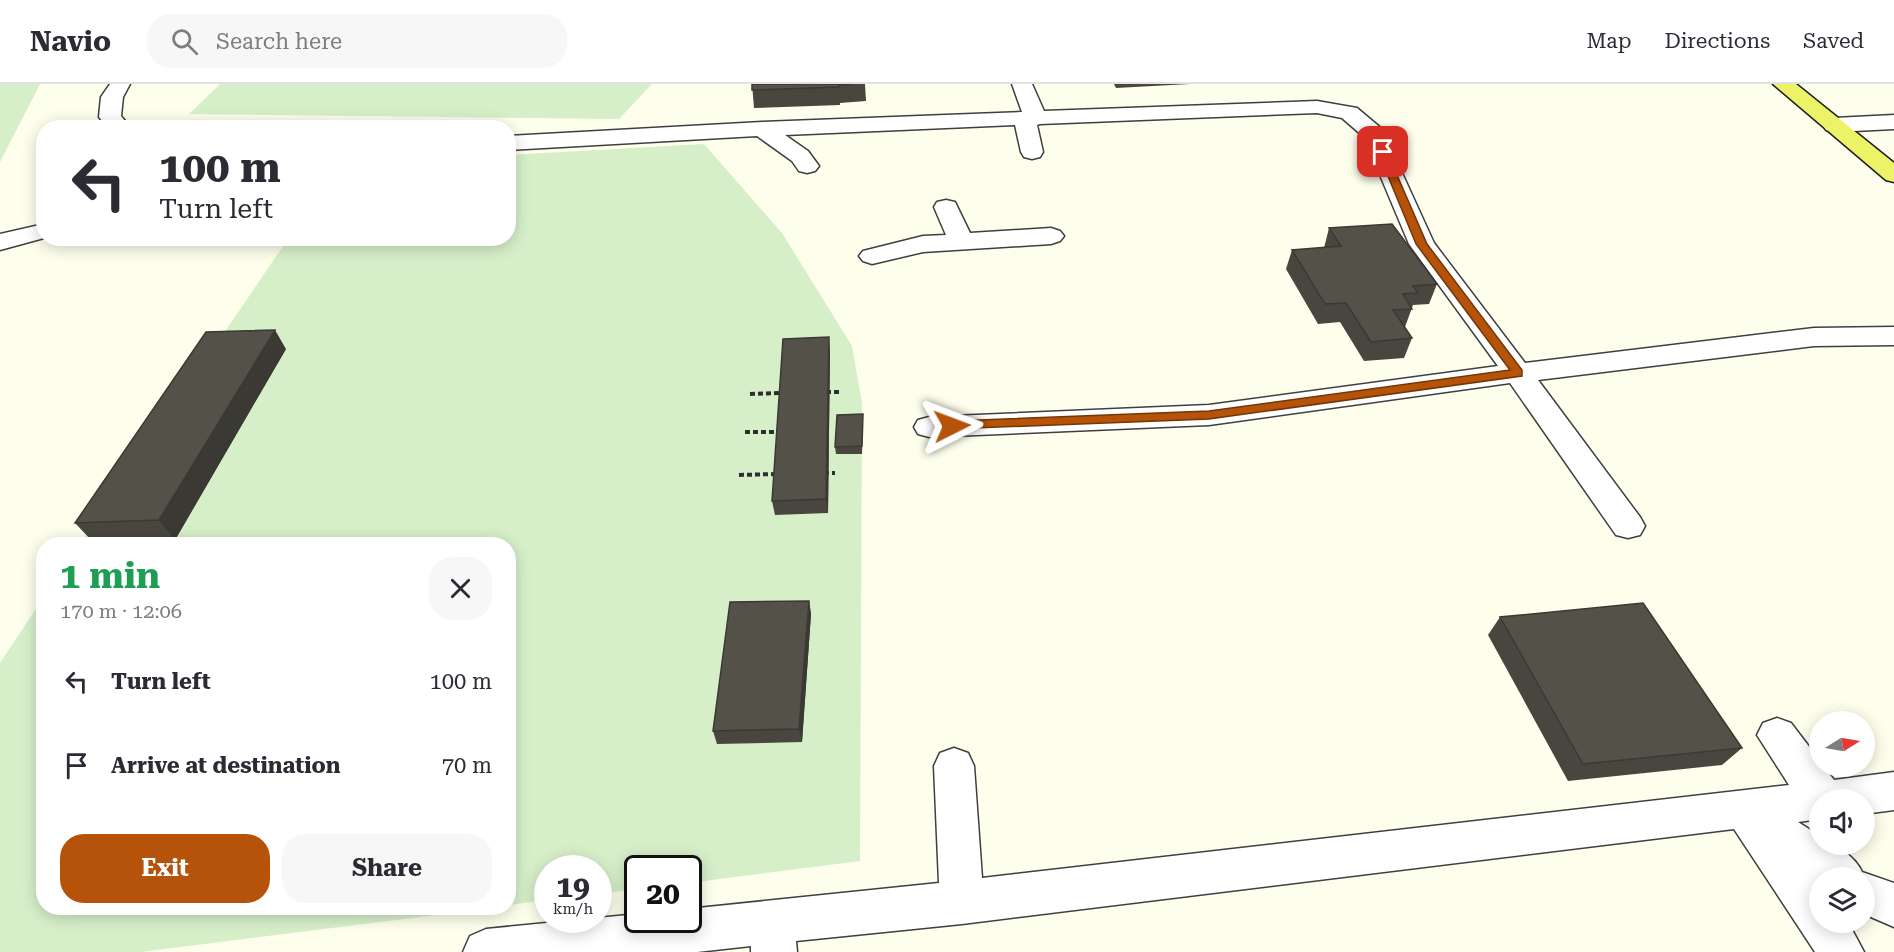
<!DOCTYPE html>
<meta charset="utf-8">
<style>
:root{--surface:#fff;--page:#f7f7f7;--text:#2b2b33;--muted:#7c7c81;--line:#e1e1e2;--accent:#b45309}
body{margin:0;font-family:"Roboto Serif",serif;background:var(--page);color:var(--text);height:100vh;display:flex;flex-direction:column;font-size:22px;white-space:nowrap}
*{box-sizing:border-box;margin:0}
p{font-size:20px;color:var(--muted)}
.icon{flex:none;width:33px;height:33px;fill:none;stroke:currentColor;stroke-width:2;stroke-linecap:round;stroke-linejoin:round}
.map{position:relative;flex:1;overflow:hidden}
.sheet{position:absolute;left:36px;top:453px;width:480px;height:378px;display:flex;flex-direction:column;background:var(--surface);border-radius:24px;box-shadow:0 3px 15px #0003}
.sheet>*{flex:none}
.banner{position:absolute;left:36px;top:36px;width:480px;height:126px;border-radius:24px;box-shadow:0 3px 15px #0003;background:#fff;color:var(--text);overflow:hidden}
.needle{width:39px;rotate:79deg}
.buttons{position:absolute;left:1809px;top:627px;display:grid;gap:12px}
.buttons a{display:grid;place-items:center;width:66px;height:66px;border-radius:50%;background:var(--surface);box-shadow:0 3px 15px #0003;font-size:30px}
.speed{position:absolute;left:534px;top:771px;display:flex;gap:12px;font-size:30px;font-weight:700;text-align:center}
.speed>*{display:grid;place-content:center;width:78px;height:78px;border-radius:50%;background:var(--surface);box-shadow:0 3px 15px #0003;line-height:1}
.speed small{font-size:15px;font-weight:400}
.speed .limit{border:3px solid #111;border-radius:9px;background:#fff;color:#111}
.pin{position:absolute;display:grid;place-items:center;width:51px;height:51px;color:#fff;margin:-26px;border-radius:12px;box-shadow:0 3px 9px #0006}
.me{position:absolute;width:66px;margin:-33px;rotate:87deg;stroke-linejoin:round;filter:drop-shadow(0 0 4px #0008)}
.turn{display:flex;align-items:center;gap:21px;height:126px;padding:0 24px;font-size:27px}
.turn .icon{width:78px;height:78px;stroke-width:2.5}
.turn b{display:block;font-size:42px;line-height:51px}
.round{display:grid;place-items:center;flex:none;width:63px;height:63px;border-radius:24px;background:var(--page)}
.head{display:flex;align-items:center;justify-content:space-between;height:102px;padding:0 24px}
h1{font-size:36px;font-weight:700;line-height:45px;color:#1e9e55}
.primary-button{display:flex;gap:12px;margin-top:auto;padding:12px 24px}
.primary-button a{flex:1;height:69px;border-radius:24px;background:var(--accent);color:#fff;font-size:24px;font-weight:700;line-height:69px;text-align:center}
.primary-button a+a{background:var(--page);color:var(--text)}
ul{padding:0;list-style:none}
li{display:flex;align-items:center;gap:18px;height:84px;padding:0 24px}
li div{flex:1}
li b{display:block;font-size:22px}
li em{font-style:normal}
header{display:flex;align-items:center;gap:36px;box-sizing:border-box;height:84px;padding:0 30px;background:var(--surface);border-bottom:2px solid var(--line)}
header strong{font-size:28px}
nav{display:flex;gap:33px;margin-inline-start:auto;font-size:21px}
.search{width:420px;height:54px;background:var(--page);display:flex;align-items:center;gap:15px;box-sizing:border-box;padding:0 21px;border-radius:24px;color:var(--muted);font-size:22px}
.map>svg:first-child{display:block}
.pitch{fill:#d6efc9}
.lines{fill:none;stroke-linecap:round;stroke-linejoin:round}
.minor-casing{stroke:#3f3f3f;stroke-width:3}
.major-casing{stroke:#1d1d1d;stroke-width:3}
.path{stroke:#2e2e2e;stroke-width:4;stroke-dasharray:5 3;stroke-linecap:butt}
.minor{fill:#fff;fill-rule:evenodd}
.major{fill:#ecf367;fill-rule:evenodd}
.wall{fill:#48463f}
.shaded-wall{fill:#3b3933}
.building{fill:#545149;stroke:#3b3933;stroke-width:1.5}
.route{fill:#b45309;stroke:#753606;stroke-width:1.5}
</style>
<header>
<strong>Navio</strong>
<div class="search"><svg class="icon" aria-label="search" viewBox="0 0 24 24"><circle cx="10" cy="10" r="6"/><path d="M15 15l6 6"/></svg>Search here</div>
<nav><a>Map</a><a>Directions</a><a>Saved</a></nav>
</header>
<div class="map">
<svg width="1894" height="868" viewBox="0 0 1894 868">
<rect width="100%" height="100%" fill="#fdfeec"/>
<!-- pitch -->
<path class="pitch" d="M0,0H40L0,78Z
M220,0H652L619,35L189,30Z
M704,60L782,149L852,262L862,319L860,777L689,799L688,784H638L637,805L599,810L598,784H548L547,816L509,821L508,460H80L288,155L508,154L509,71Z
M43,514L44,824H492L141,868H0V579Z"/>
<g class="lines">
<!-- minor casing -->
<g class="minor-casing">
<path id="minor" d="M110,0H130L123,13L121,32L131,44H108L99,33L101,13Z
M1012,0H1032L1044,27L1317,17L1357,24L1382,45L1434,159L1525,279L1814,244L1894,243V261L1814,262L1538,296L1640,433L1645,442L1640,451L1628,454L1616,451L1510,299L1209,341L929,353L918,350L914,343L918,336L929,333L1209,321L1498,282L1409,160L1364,53L1342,34L1317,29L1040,40L1037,41L1043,68L1040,73L1032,75L1024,73L1021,68L1015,41L785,51L808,67L819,82L815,87L807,89L799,87L792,77L757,52L508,66V52L762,38L1022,28Z
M1894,31V45L1834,48L1826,46L1823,41L1826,36L1834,34Z
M946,116L955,118L970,149L1051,144L1060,147L1064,152L1060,157L1051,160L923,168L872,180L863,177L859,172L863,167L923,152L946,151L934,123L937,118Z
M44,140V154L0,166V150Z
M1777,634L1791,639L1820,677V682H1823L1834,696L1894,688V726L1864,730V716H1820V735L1798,738L1820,752V760C1836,760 1855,772 1862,788L1894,799V843L1864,830V794H1820V838H1848L1864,868H1815L1734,745L962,840L796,857L797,868H751V862L697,868H463L470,852L486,845L638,830V836H688V825L939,799L934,682L940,669L954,664L968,669L974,682L982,794L1789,701L1757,651L1763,639Z"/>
</g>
<!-- major casing -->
<g class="major-casing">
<path id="major" d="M1773,0H1796L1894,79V98L1886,96Z"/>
</g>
<!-- path -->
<path class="path" d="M826,308H840
M750,310L782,309
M745,348H780
M824,389H835
M739,391L777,390"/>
<!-- minor -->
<use href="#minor" class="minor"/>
<!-- major -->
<use href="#major" class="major"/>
</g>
<!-- wall -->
<path class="wall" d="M752,0H865L866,17L840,19V21L754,24Z
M1114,0H1190L1116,4Z
M1329,144L1437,200L1429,220L1413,221L1405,243L1412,254L1404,274L1364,277L1340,238L1318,240L1286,185L1292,166L1324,164Z
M286,265L175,456L93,458L75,439Z
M830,267L828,429L775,431L772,417Z
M863,338L862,370H836L835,363Z
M809,517L811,530L802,658L717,660L713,647Z
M1500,533L1742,664L1722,681L1568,697L1488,551Z"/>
<!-- shaded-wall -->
<path class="shaded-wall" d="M275,246L286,265L175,456L159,436Z
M829,253L830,267L828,429L826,415Z
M809,517L811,530L802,658L799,645Z"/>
<!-- building -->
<path class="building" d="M752,0H852L839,1V3L752,6Z
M1392,140L1437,200L1413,202L1418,209L1403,210L1412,225L1393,226L1412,254L1371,258L1346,219L1325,220L1292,166L1341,162L1329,144Z
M275,246L159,436L75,439L206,248Z
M829,253L826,415L772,417L783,255Z
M863,330L862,362L835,363L837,331Z
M809,517L799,645L713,647L730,518Z
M1643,519L1742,664L1583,680L1500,533Z"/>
<!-- route -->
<path class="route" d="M1383,65L1387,68L1427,160L1522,286V292L1209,335L948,345L946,342L948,339L952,337L1209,327L1510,286L1416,160L1378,68Z"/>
</svg>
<div class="buttons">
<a><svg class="needle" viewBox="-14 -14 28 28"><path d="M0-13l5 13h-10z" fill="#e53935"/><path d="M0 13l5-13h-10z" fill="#7c7c81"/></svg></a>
<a><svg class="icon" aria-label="sound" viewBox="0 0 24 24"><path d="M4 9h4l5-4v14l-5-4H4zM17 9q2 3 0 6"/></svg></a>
<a><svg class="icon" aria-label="layers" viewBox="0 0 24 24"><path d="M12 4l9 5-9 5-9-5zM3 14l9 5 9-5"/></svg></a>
</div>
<div class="speed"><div>19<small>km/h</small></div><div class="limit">20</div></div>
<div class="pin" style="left:1383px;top:68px;background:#d93025"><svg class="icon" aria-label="arrive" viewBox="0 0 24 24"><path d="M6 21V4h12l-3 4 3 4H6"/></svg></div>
<svg class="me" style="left:952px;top:342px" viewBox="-20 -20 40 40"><path d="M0-17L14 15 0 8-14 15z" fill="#b45309" stroke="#fff" stroke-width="4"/></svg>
<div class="banner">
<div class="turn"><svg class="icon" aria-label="left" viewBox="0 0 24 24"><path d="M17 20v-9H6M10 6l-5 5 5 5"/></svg><div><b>100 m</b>Turn left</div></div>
</div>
<section class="sheet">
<div class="head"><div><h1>1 min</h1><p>170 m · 12:06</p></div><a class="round"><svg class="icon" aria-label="close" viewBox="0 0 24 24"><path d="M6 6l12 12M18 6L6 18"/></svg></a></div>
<ul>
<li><svg class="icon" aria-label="left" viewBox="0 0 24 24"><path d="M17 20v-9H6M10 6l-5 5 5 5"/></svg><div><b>Turn left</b></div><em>100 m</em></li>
<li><svg class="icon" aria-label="arrive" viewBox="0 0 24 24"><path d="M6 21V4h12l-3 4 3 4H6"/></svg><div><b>Arrive at destination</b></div><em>70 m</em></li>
</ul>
<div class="primary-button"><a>Exit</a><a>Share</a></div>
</section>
</div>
